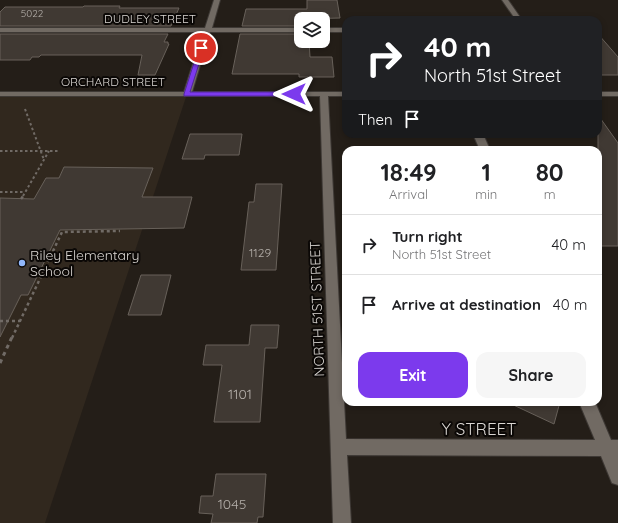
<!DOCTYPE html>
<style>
:root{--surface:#fff;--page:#f6f6f6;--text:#202124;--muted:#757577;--line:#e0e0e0;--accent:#7c3aed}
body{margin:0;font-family:Quicksand,sans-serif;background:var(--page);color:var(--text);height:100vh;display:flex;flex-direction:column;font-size:15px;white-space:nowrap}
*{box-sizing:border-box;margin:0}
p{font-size:13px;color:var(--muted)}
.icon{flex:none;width:22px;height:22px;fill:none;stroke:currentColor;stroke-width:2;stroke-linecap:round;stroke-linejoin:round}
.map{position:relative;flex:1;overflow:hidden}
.drawer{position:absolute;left:342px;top:146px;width:260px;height:260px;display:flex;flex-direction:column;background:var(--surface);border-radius:12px;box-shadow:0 2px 6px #0003}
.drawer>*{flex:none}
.guide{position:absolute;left:342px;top:16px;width:260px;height:122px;border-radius:12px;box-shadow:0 2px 6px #0003;background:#202124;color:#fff;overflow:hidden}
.controls{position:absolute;left:294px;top:12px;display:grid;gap:8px}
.controls a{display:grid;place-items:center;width:36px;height:36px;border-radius:8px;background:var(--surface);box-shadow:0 2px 6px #0003;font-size:20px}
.pin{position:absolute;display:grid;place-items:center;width:34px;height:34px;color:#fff;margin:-17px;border:2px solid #fff;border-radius:50%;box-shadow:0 1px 4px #0007}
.me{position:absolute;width:44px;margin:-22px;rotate:270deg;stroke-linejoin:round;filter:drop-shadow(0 0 3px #0008)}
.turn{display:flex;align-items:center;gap:14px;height:84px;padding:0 16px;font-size:18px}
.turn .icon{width:52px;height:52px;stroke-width:2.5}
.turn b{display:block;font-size:28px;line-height:34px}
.then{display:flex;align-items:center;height:38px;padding:0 16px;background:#0003;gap:8px;font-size:15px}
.eta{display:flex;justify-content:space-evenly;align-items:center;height:68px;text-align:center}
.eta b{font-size:24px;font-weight:700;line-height:28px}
.primary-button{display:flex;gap:8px;margin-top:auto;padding:8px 16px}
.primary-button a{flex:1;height:46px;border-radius:12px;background:var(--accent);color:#fff;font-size:16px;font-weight:700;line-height:46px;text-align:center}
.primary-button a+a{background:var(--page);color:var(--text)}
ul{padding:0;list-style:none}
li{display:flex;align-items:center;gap:12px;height:60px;padding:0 16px;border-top:1px solid var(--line)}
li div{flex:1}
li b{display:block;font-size:15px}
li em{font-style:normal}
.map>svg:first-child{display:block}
.built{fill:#31281e}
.building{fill:#403933;stroke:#68615a}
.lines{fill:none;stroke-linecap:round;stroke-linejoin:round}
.minor-casing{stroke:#3e3935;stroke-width:2}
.path-far2{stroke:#716b66;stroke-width:2;stroke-dasharray:2.5 2.5;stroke-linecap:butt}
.path-far1{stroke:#716b66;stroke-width:2.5;stroke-dasharray:3 3;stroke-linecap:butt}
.path{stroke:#716b66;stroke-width:3;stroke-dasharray:4 4;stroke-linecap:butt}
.minor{fill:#716a63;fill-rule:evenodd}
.route{fill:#7c3aed;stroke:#51269a}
.poi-dot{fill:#91b8fd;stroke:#0b0806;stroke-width:1.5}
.labels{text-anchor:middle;stroke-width:4;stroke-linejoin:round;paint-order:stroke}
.far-number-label{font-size:10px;fill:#b4afaa}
.far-street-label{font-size:12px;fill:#dad6d2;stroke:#0b0806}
.number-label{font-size:12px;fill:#b4afaa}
.poi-label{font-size:14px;fill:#dad6d2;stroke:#0b0806;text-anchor:start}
.street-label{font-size:14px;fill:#dad6d2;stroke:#0b0806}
.near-number-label{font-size:14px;fill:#b4afaa}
.near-street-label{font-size:17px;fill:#dad6d2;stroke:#0b0806}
</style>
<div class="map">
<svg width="618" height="523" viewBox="0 0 618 523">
<rect width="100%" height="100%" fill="#241e18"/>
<!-- built -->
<path class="built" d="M0,94H187L45,523H0Z"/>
<!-- building -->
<path class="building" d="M307,0H337L340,18L301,19V26H242L246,9H307Z
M84,6H120L119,8H179L171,26H0V12L5,7H83Z
M0,34H168L164,42H168V44H169L155,75H138L142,55H41L39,57H32L30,60H0Z
M240,34H301V41H309L310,57H332L334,77H299V74H232Z
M598,34L618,57V75H598Z
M598,115L618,143V246H598Z
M190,134H242L239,155H205L204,159H182Z
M64,167L153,168L142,197H192L184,228L60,230L28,295H21L0,337V198L34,199L46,178H59Z
M256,184H282L276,270H241L249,202H254Z
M141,275H171L161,315H128Z
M251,325H279L277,348H265L260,422H214L222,365H203L206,345H249Z
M507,402H560L554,424Z
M216,474H266L263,517H258L257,523H211L213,514L199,513L201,496H213Z"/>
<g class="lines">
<!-- minor casing -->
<g class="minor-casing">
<path id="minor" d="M214,0H220L212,28H301V32H210L192,92H346V96H328L346,439L595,440L579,402H595L611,440H618V485L612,483L601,456L347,455L351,523H333L320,96H0V92H184L203,32H0V28H205Z
M502,0H508L522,20H516Z
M323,28H346V32H323Z
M598,92H618V96H598Z
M473,134H483L490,150H480Z"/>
</g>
<!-- path-far2 -->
<path class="path-far2" d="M25,109L44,160
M0,151H59
M0,192H25
M23,196L49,151"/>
<!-- path-far1 -->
<path class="path-far1" d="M21,199L24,195
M0,321H20
M12,338L62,232L120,231"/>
<!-- path -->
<path class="path" d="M0,363L12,337"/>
<!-- minor -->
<use href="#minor" class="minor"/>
</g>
<!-- route -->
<path class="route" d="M199,47L204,48L190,92H294L297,94L294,96H184V94Z"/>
<!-- markers -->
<circle class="poi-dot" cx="22" cy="263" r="4"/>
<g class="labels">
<!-- far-number labels -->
<g class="far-number-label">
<text x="32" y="17">5022</text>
</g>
<!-- far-street labels -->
<g class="far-street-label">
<text x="150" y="23">DUDLEY STREET</text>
<text x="113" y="86">ORCHARD STREET</text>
</g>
<!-- number labels -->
<g class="number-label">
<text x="260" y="257">1129</text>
</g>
<!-- poi labels -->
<g class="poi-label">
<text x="30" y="260">Riley Elementary<tspan x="30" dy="16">School</tspan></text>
</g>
<!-- street labels -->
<g class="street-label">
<text transform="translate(317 309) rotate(-92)" y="5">NORTH 51ST STREET</text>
</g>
<!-- near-number labels -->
<g class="near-number-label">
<text x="240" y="399">1101</text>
<text x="232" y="509">1045</text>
</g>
<!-- near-street labels -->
<g class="near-street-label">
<text x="479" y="435">Y STREET</text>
</g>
</g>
</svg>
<div class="controls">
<a><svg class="icon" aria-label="layers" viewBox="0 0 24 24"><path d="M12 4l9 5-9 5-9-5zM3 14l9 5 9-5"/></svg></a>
</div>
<div class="pin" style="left:201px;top:48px;background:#d93025"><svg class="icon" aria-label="arrive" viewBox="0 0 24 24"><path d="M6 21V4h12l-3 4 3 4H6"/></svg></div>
<svg class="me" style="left:294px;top:94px" viewBox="-20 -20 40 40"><path d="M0-17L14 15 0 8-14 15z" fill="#7c3aed" stroke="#fff" stroke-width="4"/></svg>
<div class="guide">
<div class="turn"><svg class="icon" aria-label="right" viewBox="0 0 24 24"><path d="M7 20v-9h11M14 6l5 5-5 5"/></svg><div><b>40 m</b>North 51st Street</div></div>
<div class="then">Then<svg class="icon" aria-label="arrive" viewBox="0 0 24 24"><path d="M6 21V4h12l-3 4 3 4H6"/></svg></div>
</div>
<section class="drawer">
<div class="eta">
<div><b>18:49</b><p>Arrival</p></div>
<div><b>1</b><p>min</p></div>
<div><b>80</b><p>m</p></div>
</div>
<ul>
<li><svg class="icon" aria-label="right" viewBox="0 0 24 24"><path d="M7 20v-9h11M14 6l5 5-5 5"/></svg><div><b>Turn right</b><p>North 51st Street</p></div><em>40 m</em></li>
<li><svg class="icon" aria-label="arrive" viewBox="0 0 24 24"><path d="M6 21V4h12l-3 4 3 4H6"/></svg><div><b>Arrive at destination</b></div><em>40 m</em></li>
</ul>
<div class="primary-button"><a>Exit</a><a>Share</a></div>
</section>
</div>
